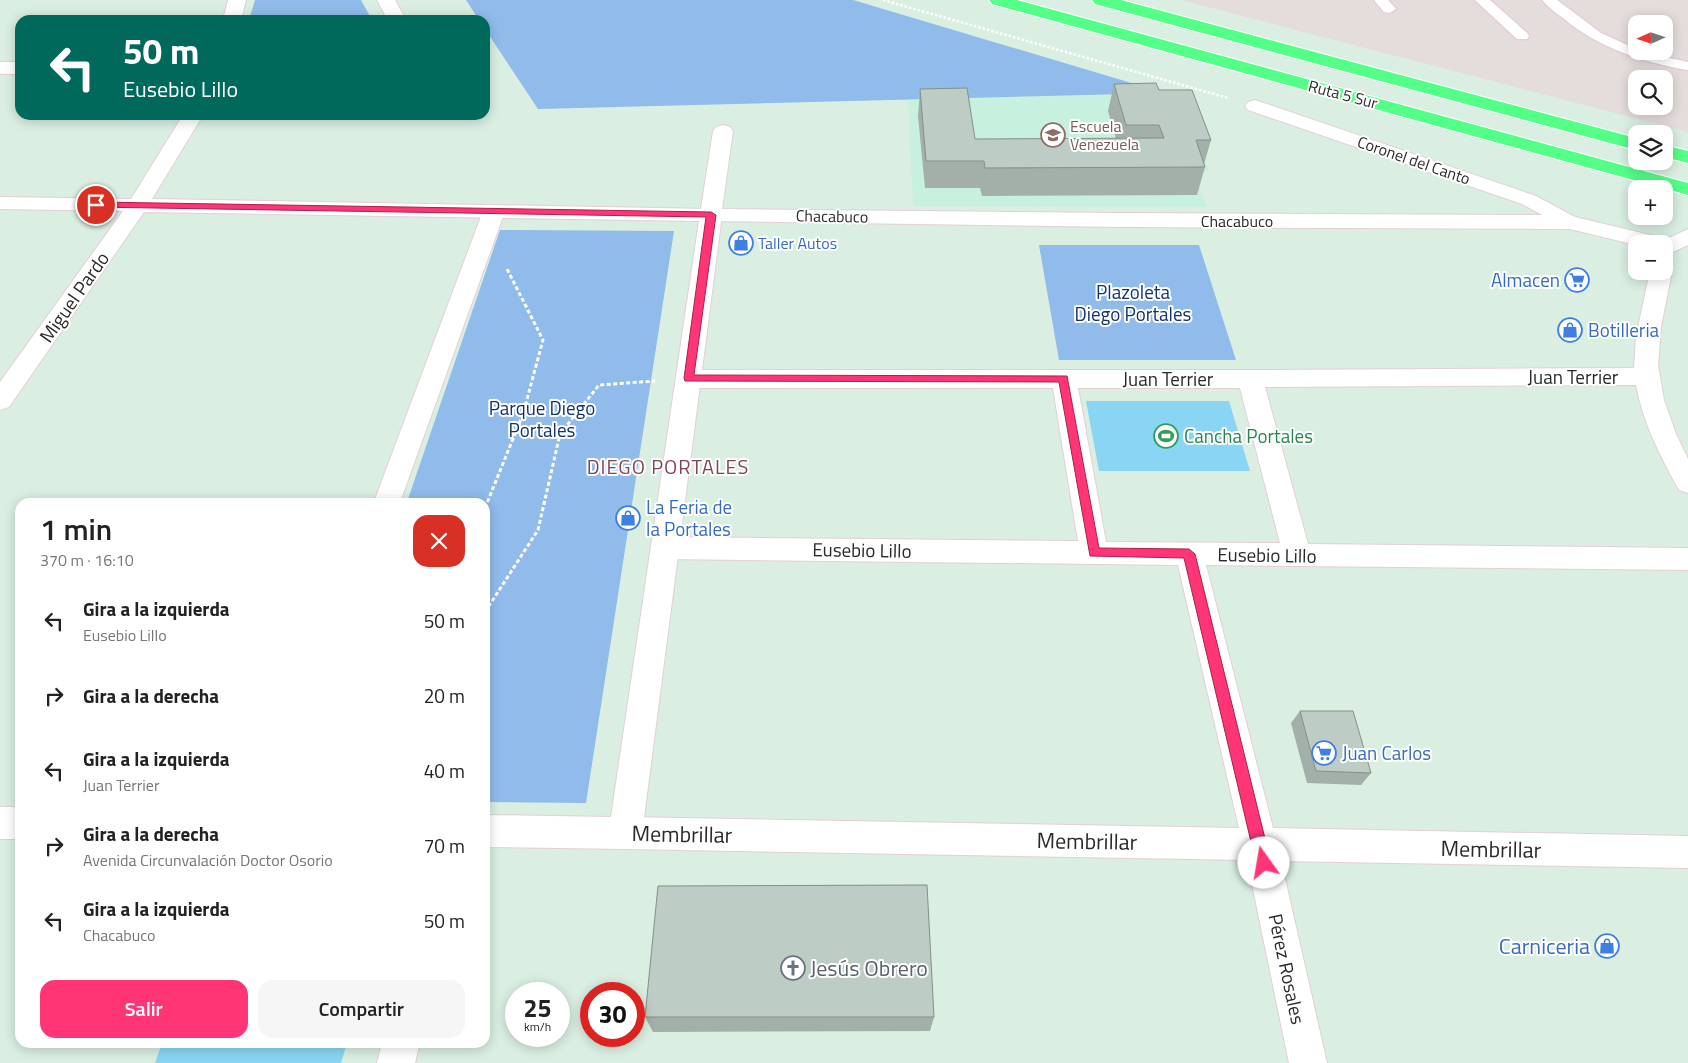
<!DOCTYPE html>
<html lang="es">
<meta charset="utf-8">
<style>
:root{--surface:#fff;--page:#f6f6f6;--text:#222;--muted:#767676;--accent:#ff3576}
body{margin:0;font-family:"Titillium Web",sans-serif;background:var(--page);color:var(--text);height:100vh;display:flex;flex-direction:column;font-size:19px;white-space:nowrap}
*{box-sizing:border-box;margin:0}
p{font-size:16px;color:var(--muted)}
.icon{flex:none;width:28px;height:28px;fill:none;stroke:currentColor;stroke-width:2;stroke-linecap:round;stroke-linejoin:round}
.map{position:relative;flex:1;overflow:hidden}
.side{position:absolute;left:15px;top:498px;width:475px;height:550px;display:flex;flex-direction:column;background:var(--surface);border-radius:15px;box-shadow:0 2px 12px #0003}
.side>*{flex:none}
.banner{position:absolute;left:15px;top:15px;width:475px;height:105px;border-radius:15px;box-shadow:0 2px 12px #0003;background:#00695c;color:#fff;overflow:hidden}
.needle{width:32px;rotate:267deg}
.fabs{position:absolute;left:1628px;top:15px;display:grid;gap:10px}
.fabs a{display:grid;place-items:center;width:45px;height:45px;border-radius:10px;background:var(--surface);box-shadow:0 2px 12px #0003;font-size:25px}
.speed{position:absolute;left:505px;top:982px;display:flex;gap:10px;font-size:25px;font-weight:700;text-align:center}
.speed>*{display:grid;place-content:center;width:65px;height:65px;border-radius:50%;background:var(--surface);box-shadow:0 2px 12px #0003;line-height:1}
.speed small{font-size:12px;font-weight:400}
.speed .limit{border:8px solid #d22;background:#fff;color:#111}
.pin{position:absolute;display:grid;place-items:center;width:42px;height:42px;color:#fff;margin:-21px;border:2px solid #fff;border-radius:50%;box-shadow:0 1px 5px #0007}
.me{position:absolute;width:55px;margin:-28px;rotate:347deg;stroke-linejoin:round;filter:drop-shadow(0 0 4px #0008)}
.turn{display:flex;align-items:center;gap:18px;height:105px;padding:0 25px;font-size:22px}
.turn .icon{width:65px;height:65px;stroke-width:2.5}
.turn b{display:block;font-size:35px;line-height:42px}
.round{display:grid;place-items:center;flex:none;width:52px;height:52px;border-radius:15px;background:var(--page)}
.headline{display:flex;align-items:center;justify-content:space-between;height:85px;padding:0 25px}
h1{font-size:30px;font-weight:600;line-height:38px}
.button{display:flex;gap:10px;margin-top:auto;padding:10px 25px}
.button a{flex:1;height:58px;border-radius:15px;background:var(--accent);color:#fff;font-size:20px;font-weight:600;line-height:58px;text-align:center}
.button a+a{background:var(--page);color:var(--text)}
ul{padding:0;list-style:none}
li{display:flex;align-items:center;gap:15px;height:75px;padding:0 25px}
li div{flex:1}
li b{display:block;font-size:19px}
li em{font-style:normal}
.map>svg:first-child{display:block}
.industrial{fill:#e5dddb;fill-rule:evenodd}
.education{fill:#c7f1de}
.green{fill:#90bbea}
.pitch{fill:#8ad5f3}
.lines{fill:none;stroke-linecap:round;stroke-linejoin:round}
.service-casing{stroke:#e4cfd6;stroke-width:3}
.minor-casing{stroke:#e4cfd6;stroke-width:2}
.secondary-casing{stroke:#e4cfd6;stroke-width:2}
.motorway-casing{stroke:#fff;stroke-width:2}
.path-far1{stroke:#fff;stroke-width:2.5;stroke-dasharray:2.5 2;stroke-linecap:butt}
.path{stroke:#fff;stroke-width:3;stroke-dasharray:4 2.5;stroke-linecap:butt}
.service{fill:#fff;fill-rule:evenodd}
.minor{fill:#fff;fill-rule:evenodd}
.secondary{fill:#fff;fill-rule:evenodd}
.motorway{fill:#53ff86;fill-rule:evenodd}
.wall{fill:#a3afa9}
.building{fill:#bdccc4;stroke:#848f89}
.route{fill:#ff3576;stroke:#a6224d}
.labels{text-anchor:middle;stroke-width:4;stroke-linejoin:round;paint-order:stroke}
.far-street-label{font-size:16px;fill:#2a2a2a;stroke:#fff}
.far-education-label{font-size:16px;fill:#785e54;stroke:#fff;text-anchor:start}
.far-shop-label{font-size:16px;fill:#366cbe;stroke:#fff;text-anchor:start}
.shop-label{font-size:19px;fill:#366cbe;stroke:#fff;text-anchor:start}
.park-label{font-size:19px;fill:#12326e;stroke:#fff}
.street-label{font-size:19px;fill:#2a2a2a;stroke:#fff}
.leisure-label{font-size:19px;fill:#27864d;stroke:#fff;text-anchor:start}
.neighbourhood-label{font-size:20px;letter-spacing:1px;fill:#7f4557;stroke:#fff}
.near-street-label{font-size:22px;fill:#2a2a2a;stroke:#fff}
.near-shop-label{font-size:22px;fill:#366cbe;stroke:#fff;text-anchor:end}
.near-worship-label{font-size:22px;fill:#5b616d;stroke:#fff;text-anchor:start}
</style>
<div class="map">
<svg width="1688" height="1063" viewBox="0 0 1688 1063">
<rect width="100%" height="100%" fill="#daeee2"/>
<!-- industrial -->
<path class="industrial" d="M1183,0H1688V132L1185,1ZM1636,24H1664V51H1636ZM1636,79H1664V106H1636Z"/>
<!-- education -->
<path class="education" d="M1165,93L1180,97L1209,171L1193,172L1207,207L913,206L908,100Z"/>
<!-- green -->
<path class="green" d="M255,0H361L372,20H249Z
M466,0H853L1165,93L538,109L485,29V20H479Z
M500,230L674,231L586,803L485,802V502H407Z
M1039,245H1199L1236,360H1059Z"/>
<!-- pitch -->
<path class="pitch" d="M1086,401H1229L1250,471H1099Z
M162,1043V1042L347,1043L341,1063H155Z"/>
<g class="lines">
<!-- service casing -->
<g class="service-casing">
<path id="service" d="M1374,0H1388L1396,9L1389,13L1384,12Z
M1475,0H1490L1527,33L1529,36L1527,39H1517Z
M1542,0H1557L1601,33L1636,49V51L1688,62V70C1642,62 1599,48 1563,18C1556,13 1548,7 1542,0Z"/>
</g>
<!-- minor casing -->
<g class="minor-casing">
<path id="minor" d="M377,0H395L406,20H388Z
M0,62H20V74H0Z
M1255,100L1536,196L1575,217L1667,239L1688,229V245L1671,253L1664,251V244L1636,245L1570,229L1121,227L711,221L703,220L700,215L713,131L716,127L723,125L730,127L733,131L722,209L1121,213L1542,215L1522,204L1248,110L1245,106L1248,102Z
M494,205L501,206L505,211L400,502H374L483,211L487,206Z
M1664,265L1669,266L1672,271L1661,327L1658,365L1664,400L1676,434L1688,459V493L1679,490C1660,456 1643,423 1636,385L1265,387L1308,544L1688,548V570L1206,565L1273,828L1688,836V868L1281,861L1327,1063H1289L1247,860L625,849L613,844L608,833L613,822L625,817L1239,828L1178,565L665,559L655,556L651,548L655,540L665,537L1078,541L1053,388H689L680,385L677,379L680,373L689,370H1250L1634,368L1636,337L1650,271H1664ZM1078,388H1240L1280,543L1106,542Z"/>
</g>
<!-- secondary casing -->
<g class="secondary-casing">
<path id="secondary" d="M228,0H246L241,20H223Z
M183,115H203L152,199L711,209L719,210L722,215L642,833L637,844L625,849L485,847V815L611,817L699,221L144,212L9,407L0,410V382L123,211L0,209V197L131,199Z
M0,807H20V839H0Z
M382,1042H420L415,1063H377Z"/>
</g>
<!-- motorway casing -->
<g class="motorway-casing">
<path id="motorway" d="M989,0H1017L1688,183V195L992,4Z
M1092,0H1121L1636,138V150L1095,4Z
M1664,145L1688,151V163L1664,157Z"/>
</g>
<!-- path-far1 -->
<path class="path-far1" d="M883,0L1228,98"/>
<!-- path -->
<path class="path" d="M485,508L523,414L543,340L506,267
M485,612L538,530L560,434L599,385L655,381"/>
<!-- service -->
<use href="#service" class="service"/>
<!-- minor -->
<use href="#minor" class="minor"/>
<!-- secondary -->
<use href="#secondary" class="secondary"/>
<!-- motorway -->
<use href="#motorway" class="motorway"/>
</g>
<!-- wall -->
<path class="wall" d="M1114,84L1159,90L1211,140L1204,164L1205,167L1197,195L982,196L980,188H925L918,116L920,89L975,139H1116L1108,111Z
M1300,711L1371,773L1361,785L1307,783L1291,723Z
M645,1017H934L930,1031L653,1032Z"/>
<!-- building -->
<path class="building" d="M1156,83L1159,90H1192L1211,140H1196L1205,167L985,168L984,161H926L920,89L967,88L975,139L1164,138L1159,125H1126L1114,84Z
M1300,711H1353L1371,773L1316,771Z
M927,885L934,1017H645L658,886Z"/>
<!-- route -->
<path class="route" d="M96,202L711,212L716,215L694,375L1067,376L1099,548L1189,549L1195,554L1271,863L1268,867L1264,869L1259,867L1256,863L1184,558L1090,556L1059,382L685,381L684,378L706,217L93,207L92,205Z"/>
<!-- icons -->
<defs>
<g id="school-ring" transform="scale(1.25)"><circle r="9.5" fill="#fff" stroke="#8d6e63" stroke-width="1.5"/><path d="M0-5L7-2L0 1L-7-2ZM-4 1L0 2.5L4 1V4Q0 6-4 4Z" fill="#8d6e63"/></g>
<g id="shop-ring" transform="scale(1.25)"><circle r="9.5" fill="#fff" stroke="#3f7fe0" stroke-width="1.5"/><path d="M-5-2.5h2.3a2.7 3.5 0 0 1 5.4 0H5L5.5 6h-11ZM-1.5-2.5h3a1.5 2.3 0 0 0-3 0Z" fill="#3f7fe0"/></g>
<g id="supermarket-ring" transform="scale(1.25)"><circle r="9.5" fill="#fff" stroke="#3f7fe0" stroke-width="1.5"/><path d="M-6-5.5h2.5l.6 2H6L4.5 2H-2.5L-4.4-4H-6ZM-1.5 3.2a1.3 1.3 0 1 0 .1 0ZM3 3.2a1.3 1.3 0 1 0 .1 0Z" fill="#3f7fe0"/></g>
<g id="stadium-ring" transform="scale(1.25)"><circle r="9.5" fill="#fff" stroke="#2e9e5b" stroke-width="1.5"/><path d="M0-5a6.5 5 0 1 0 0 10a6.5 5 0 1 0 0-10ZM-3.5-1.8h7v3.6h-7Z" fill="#2e9e5b"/></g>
<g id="church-ring" transform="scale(1.25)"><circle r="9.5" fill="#fff" stroke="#6b7280" stroke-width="1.5"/><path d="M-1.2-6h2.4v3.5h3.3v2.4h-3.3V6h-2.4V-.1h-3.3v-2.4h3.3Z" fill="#6b7280"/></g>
</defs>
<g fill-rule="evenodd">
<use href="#school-ring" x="1053" y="135"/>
<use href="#shop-ring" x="741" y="243"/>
<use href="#supermarket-ring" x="1577" y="280"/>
<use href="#shop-ring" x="1570" y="330"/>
<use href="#stadium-ring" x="1166" y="436"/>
<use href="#shop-ring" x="628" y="518"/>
<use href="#supermarket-ring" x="1324" y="753"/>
<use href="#shop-ring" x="1607" y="946"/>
<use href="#church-ring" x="793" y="968"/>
</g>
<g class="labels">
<!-- far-street labels -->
<g class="far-street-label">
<text transform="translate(1343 94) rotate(15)" y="6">Ruta 5 Sur</text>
<text transform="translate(1414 160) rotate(19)" y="6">Coronel del Canto</text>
<text transform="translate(832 216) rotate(1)" y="6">Chacabuco</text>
<text x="1237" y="227">Chacabuco</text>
</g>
<!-- far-education labels -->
<g class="far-education-label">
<text x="1070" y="132">Escuela<tspan x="1070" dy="18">Venezuela</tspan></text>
</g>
<!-- far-shop labels -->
<g class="far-shop-label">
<text x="758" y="249">Taller Autos</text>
</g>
<!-- shop labels -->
<g class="shop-label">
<text x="1560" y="287" text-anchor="end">Almacen</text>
<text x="1588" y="337">Botilleria</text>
<text x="646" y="514">La Feria de<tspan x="646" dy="22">la Portales</tspan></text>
<text x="1342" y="760">Juan Carlos</text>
</g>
<!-- park labels -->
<g class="park-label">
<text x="1133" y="299">Plazoleta<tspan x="1133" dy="22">Diego Portales</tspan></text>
<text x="542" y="415">Parque Diego<tspan x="542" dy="22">Portales</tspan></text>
</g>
<!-- street labels -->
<g class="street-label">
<text transform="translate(74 297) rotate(-55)" y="7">Miguel Pardo</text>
<text x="1573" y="384">Juan Terrier</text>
<text x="1168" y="386">Juan Terrier</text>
<text transform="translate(862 550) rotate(1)" y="7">Eusebio Lillo</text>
<text transform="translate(1267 555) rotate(1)" y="7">Eusebio Lillo</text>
<text transform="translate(1287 969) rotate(78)" y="7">Pérez Rosales</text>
</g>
<!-- leisure labels -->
<g class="leisure-label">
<text x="1184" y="443">Cancha Portales</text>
</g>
<!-- neighbourhood labels -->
<g class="neighbourhood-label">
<text x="668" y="474">DIEGO PORTALES</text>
</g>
<!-- near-street labels -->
<g class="near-street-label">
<text transform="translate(682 834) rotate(1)" y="8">Membrillar</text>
<text transform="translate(1087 841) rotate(1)" y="8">Membrillar</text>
<text transform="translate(1491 849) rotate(1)" y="8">Membrillar</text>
</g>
<!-- near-shop labels -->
<g class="near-shop-label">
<text x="1590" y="954">Carniceria</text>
</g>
<!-- near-worship labels -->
<g class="near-worship-label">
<text x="810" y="976">Jesús Obrero</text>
</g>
</g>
</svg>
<div class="fabs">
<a><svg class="needle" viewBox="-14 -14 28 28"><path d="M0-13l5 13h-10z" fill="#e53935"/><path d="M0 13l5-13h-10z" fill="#767676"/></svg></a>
<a><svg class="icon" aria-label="search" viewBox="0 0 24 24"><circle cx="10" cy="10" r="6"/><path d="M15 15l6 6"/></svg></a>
<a><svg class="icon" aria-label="layers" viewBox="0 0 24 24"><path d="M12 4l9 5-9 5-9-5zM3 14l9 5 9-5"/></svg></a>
<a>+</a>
<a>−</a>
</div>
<div class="speed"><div>25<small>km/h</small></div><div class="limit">30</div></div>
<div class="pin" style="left:96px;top:205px;background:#d93025"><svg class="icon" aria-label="arrive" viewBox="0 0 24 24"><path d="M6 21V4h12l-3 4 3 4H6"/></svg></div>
<svg class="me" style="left:1264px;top:863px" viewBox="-20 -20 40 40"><circle r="19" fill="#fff"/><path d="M0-13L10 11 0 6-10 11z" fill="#ff3576"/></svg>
<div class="banner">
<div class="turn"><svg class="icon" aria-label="left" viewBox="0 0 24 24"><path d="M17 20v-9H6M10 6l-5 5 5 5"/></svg><div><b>50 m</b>Eusebio Lillo</div></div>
</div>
<section class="side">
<div class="headline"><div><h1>1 min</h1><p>370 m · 16:10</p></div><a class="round" style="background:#d93025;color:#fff"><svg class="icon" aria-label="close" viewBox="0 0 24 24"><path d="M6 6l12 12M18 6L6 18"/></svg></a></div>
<ul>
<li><svg class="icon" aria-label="left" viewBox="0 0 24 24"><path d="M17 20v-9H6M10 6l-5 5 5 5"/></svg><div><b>Gira a la izquierda</b><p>Eusebio Lillo</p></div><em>50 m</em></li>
<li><svg class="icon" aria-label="right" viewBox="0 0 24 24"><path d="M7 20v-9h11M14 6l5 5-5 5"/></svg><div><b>Gira a la derecha</b></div><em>20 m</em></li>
<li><svg class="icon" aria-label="left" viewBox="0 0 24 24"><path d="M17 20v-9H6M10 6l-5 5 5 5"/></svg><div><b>Gira a la izquierda</b><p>Juan Terrier</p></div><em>40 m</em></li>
<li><svg class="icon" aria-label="right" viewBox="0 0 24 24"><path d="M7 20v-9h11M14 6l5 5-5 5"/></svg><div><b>Gira a la derecha</b><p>Avenida Circunvalación Doctor Osorio</p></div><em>70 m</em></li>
<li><svg class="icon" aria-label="left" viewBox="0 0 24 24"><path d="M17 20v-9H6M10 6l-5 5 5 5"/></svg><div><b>Gira a la izquierda</b><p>Chacabuco</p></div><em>50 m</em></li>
</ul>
<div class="button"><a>Salir</a><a>Compartir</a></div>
</section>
</div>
